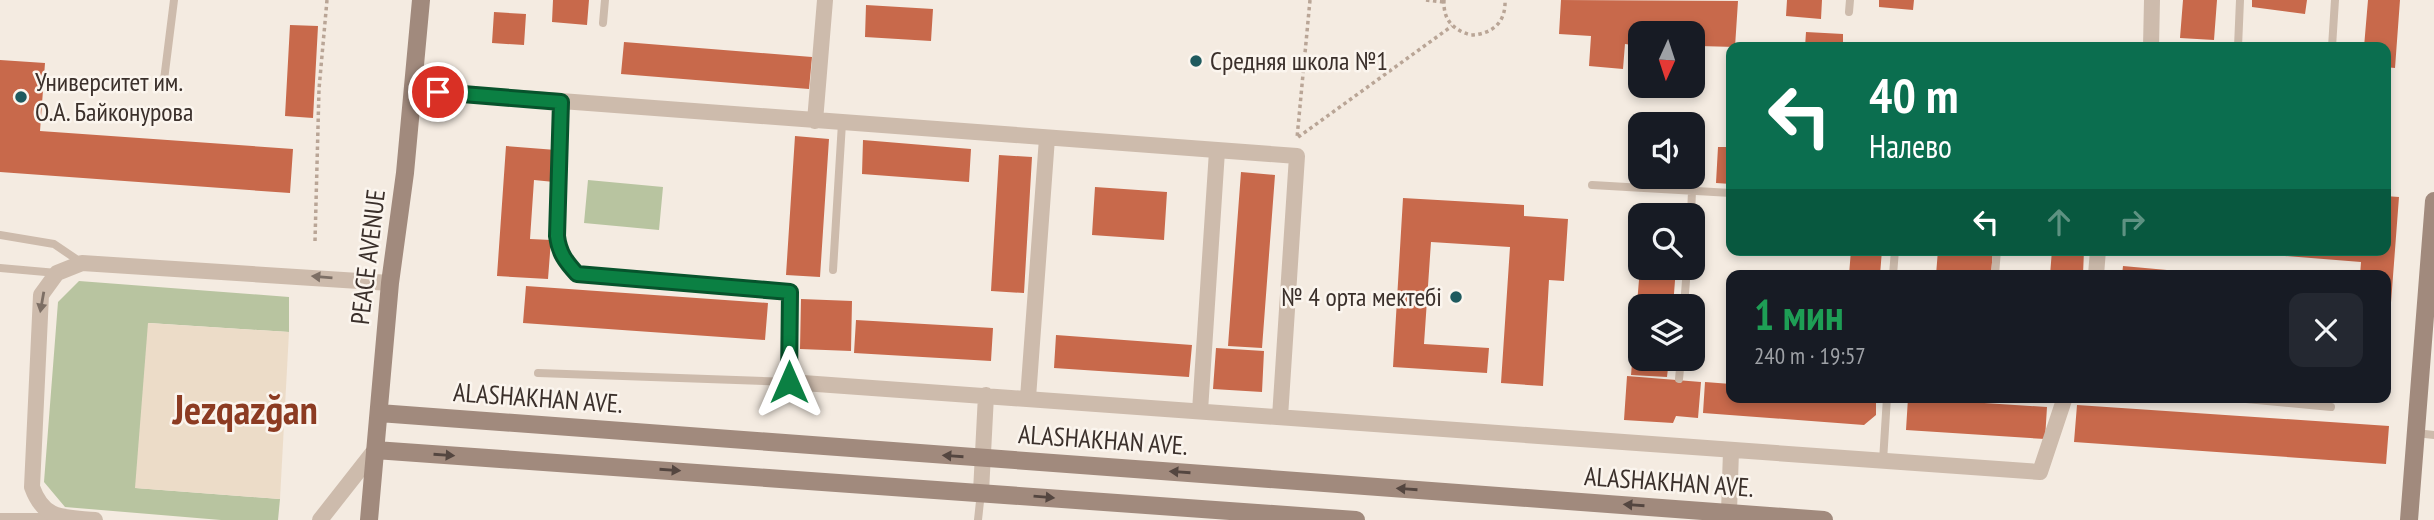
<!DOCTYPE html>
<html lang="ru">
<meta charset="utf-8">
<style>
:root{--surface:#171b24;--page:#242831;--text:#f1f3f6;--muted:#9ea1a6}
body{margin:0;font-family:"PT Sans Narrow",sans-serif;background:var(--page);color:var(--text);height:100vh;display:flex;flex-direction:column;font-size:26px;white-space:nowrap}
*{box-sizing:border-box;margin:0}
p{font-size:23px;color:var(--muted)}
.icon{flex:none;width:38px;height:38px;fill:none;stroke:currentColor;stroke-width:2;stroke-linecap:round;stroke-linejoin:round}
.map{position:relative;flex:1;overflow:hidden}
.drawer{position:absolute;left:1726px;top:270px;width:665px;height:133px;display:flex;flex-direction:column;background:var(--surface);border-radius:14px;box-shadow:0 4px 10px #0003}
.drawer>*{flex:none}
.top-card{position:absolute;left:1726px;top:42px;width:665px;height:214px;border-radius:14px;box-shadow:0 4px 10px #0003;background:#0b6e4f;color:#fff;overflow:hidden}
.needle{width:46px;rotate:183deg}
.fabs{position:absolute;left:1628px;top:21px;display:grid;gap:14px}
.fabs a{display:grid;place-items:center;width:77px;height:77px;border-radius:14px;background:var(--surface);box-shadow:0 4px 10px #0003;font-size:35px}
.pin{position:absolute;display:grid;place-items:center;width:60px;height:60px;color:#fff;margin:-30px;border:4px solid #fff;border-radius:50%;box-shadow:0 2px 7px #0007}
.me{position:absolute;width:77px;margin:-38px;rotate:0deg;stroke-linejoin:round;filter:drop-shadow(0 0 5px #0008)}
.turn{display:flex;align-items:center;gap:24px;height:147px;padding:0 28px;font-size:32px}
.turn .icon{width:91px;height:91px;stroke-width:2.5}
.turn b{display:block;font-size:49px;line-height:60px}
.lanes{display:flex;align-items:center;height:66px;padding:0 28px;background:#0003;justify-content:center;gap:35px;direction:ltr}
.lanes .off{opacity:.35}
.round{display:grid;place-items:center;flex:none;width:74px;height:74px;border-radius:14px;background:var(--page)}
.head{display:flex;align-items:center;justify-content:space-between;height:119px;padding:0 28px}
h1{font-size:42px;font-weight:700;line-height:52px;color:#1e9e55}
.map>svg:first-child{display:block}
.green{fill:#b8c4a0}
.plaza{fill:#ecdcc8}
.building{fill:#c8694b}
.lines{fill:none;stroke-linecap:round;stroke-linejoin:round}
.path{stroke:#b9a596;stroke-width:3.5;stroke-dasharray:3.5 3.5;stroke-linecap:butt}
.lane{stroke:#cdbbac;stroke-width:8}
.street{stroke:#cdbbac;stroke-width:16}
.secondary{stroke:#a18a7d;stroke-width:18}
.oneway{fill:#7d6f65}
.oneway2{fill:#544640}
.route-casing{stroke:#07532c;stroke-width:18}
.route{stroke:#0b8043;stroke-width:12}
.poi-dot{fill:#1f5a5e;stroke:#fbf5ee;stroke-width:2.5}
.labels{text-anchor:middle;stroke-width:5;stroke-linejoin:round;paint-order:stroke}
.poi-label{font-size:26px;fill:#3b302b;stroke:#fbf5ee;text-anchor:start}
.street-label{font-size:26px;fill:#3b302b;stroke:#fbf5ee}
.town-label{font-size:40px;font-weight:bold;fill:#8c3b22;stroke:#fbf5ee}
</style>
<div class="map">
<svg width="2434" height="520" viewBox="0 0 2434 520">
<rect width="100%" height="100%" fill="#f4ebe1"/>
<!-- green -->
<path class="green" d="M588,180L663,187L659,230L584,223Z
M79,281L289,297V332L149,323L136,488L280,499L278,520H221L65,507L44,482L58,302Z"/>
<!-- plaza -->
<path class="plaza" d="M148,323L289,332L280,499L135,488Z"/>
<!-- building -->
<path class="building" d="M553,0H589L587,25L552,22Z
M1561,0L1738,1L1735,47L1699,46L1697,75H1692V33H1640V46L1625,44L1623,69L1589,66L1591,36L1559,34Z
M1787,0H1822L1821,19L1786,16Z
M1879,0H1914L1913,10L1879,7Z
M2183,0H2217L2214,40L2180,38Z
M2252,0H2307L2305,14L2252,7Z
M2368,0H2400L2395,68L2385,67V47H2364Z
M866,5L933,9L931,41L865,37Z
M494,12L526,14L524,45L492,43Z
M290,25L318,26L313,118L285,116Z
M1806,32L1843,34V47H1805Z
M624,42L812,57L809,89L621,74Z
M0,60L45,63L40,131L293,149L290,193L0,172Z
M795,136L829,139L820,277L786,275Z
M863,140L971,149L969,182L862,174Z
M506,146L556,150L554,182L534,180L530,239L551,240L548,279L497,276Z
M1718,147H1731V184L1716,183Z
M999,155L1032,157L1024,293L991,291Z
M1241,172L1275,175L1262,348L1228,346Z
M1095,187L1167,192L1164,240L1092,235Z
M2385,196L2399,197L2389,329H2385V275H2360L2361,262L2236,252L2385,250Z
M1403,198L1524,205V216L1568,219L1564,281L1549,280L1543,386L1501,383L1510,247L1431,242L1424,344L1489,348L1487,373L1393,367Z
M1645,205L1681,208L1680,215H1644Z
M1851,250H1882L1880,275H1849Z
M1938,250H1993L1991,275H1936Z
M2052,250H2084L2083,275H2050Z
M2123,266L2178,271V275H2122Z
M1640,268H1676L1673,306H1640V359H1669L1667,377L1631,375Z
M526,286L768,303L765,340L523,323Z
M801,299L852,301L851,351L800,349Z
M856,320L993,328L991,361L854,353Z
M1056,335L1192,345L1189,377L1054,368Z
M1216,348L1264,351L1262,392L1213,389Z
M1627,376L1701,382L1698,418L1676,416L1673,423L1624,420Z
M1705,382L1731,384V397H1876V415L1864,425L1703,413Z
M1908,398L2047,407L2045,439L1906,430Z
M2077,405L2389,426L2386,464L2074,442Z"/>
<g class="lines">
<!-- path -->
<path class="path" d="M1310,0L1297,138L1452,26
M1426,0L1443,2
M1444,0C1443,20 1453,30 1471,35C1493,34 1506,22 1505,0
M315,241L319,89L327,0"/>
<!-- lane -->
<path class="lane" d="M1849,12L1850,0
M603,23L605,0
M1853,47V46
M2238,47L2240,0
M2332,47L2335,0
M164,80L174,0
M1592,185L1731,193
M1691,215L1692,191
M0,235L54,244L82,263
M0,268L57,273
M833,270L842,123
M1893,275L1895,250
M1995,275L1997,250
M1684,306L1687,268
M538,373L789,382
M1679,379L1681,359
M2225,397L2331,407
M2416,433L2434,435
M1883,461L1887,397
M0,517H53
M978,520L981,492"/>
<!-- street -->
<path class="street" d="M2151,47L2152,0
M414,90L1297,156L1280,417
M561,102L557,236C559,253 566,262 577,274L790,292L789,382L2040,472L2065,397
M815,121L825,0
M2096,275L2098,250
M1028,398L1047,138
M1200,411L1217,151
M981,492L986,395
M1729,512L1731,451
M95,520C62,517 44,520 32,487L41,295L57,273L82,263L390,283
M320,520L375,450"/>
<!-- secondary -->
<path class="secondary" d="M379,413L1824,520
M375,450L1356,520
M369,520L390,283L405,173L421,0
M2409,520L2434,201"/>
</g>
<!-- one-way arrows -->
<defs><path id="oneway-solid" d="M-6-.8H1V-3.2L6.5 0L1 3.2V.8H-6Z" transform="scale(1.75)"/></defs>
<g class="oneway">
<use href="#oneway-solid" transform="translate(322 277) rotate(-175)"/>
<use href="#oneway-solid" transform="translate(42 302) rotate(100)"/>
</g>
<g class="oneway2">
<use href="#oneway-solid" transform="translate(444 455) rotate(4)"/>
<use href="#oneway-solid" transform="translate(953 456) rotate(-176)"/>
<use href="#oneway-solid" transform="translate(670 470) rotate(4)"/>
<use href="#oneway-solid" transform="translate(1180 472) rotate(-176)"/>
<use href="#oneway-solid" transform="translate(1407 489) rotate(-176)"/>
<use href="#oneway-solid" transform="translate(1044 497) rotate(5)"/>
<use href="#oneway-solid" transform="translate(1634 505) rotate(-176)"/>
</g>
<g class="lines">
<!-- route casing -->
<g class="route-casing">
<path id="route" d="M438,92L561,102L557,236C559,253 566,262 577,274L790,292L789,382"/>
</g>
<!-- route -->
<use href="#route" class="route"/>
</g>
<!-- markers -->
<g class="poi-dot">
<circle cx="1196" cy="61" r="7"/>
<circle cx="21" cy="97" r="7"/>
<circle cx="1456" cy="297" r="7"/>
</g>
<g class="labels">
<!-- poi labels -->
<g class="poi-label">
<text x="1210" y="70">Средняя школа №1</text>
<text x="35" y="91">Университет им.<tspan x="35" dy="30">О.А. Байконурова</tspan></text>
<text x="1442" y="306" text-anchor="end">№ 4 орта мектебі</text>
</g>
<!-- street labels -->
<g class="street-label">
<text transform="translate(368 257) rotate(-83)" y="9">PEACE AVENUE</text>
<text transform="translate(538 398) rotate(4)" y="9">ALASHAKHAN AVE.</text>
<text transform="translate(1103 440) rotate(4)" y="9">ALASHAKHAN AVE.</text>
<text transform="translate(1669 482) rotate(4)" y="9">ALASHAKHAN AVE.</text>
</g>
<!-- town labels -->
<g class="town-label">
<text x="245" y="424">Jezqazğan</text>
</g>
</g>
</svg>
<div class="fabs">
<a><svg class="needle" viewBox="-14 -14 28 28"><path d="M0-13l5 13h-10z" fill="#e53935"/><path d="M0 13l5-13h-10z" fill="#9ea1a6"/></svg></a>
<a><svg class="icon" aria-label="sound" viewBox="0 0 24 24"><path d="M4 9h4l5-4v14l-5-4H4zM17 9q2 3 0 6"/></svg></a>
<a><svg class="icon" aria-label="search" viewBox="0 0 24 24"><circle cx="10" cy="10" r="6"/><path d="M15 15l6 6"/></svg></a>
<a><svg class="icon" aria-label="layers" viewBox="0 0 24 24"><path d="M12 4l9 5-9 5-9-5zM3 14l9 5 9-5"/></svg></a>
</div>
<div class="pin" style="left:438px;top:92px;background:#d93025"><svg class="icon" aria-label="arrive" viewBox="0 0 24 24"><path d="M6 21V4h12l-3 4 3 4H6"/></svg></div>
<svg class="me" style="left:789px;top:382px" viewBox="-20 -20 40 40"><path d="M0-17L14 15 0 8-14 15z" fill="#0b8043" stroke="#fff" stroke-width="4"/></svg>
<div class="top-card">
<div class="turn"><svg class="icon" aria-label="left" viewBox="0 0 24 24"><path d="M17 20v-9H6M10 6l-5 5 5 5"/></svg><div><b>40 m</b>Налево</div></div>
<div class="lanes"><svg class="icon" aria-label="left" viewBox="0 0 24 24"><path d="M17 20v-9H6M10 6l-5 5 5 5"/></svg><svg class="icon off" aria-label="ahead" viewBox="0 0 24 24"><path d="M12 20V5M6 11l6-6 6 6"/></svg><svg class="icon off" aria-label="right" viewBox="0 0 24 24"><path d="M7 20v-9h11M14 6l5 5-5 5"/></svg></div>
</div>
<section class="drawer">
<div class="head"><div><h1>1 мин</h1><p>240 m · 19:57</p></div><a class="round"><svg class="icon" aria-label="close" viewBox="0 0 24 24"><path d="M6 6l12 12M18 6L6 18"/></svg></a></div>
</section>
</div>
